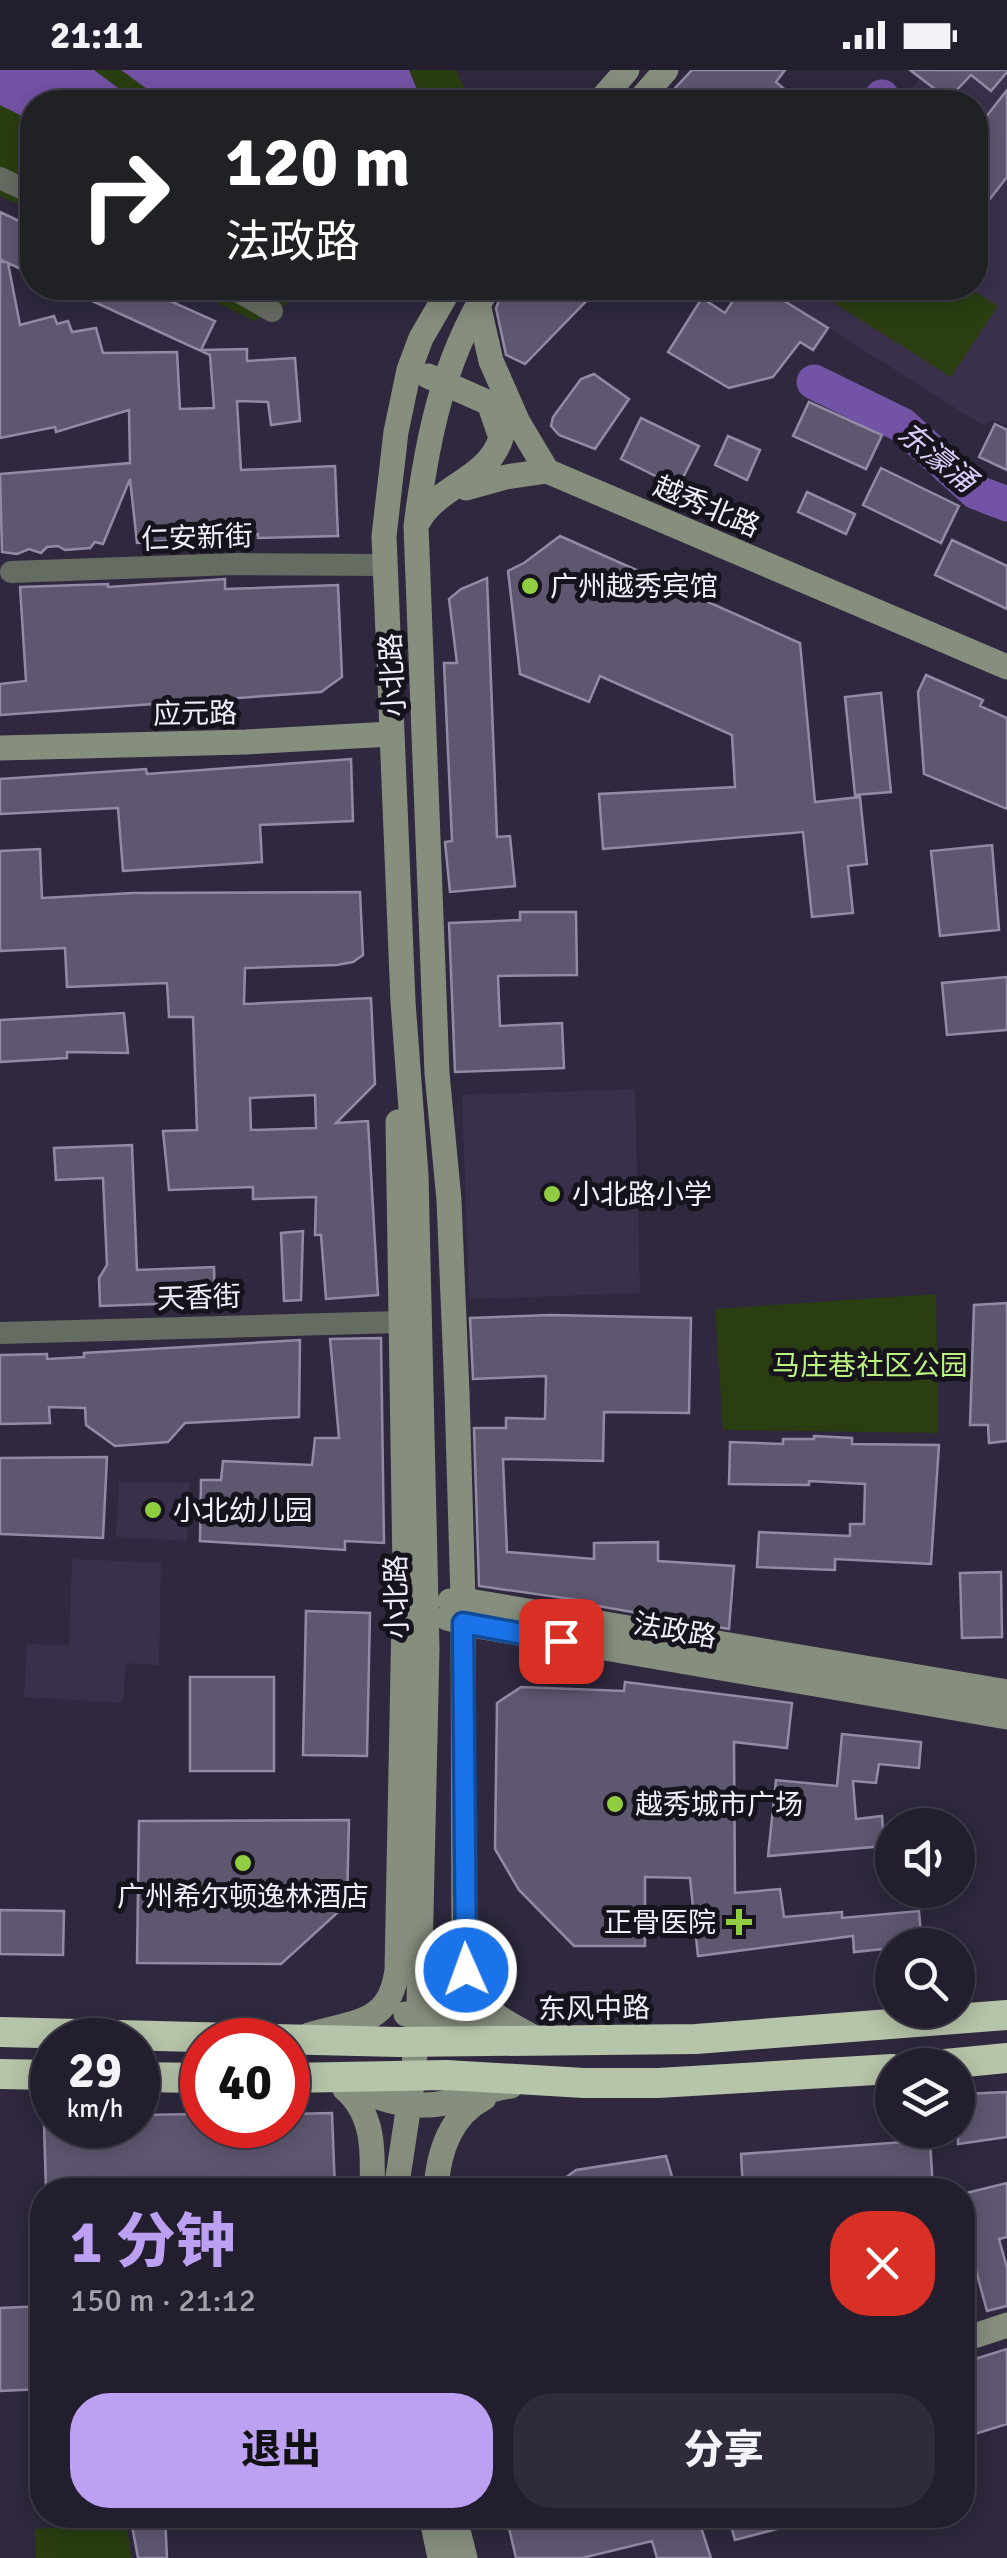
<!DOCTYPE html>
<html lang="zh">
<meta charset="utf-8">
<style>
:root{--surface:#231e2e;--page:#2f2b3a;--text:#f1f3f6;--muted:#a3a2aa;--line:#403c4a;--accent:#bca0f2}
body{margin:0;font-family:Signika,"Noto Sans SC",sans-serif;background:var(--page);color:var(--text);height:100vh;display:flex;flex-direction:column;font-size:38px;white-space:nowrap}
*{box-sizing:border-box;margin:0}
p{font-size:32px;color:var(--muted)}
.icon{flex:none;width:55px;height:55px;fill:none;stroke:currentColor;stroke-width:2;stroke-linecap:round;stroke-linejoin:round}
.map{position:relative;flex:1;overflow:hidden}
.side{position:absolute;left:30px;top:2108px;width:945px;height:350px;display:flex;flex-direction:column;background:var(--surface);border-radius:40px;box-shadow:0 5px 25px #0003,0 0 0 2px var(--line)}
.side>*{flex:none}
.top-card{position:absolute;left:20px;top:20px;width:968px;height:210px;border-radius:40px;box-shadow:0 5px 25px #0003,0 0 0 2px var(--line);background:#202124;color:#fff;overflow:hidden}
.fabs{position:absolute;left:875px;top:1738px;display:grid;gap:20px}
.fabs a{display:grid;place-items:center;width:100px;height:100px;border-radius:50%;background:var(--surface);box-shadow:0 5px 25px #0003,0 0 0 2px var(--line);font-size:50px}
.speed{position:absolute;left:30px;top:1948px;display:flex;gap:20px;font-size:50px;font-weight:700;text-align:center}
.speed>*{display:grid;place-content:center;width:130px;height:130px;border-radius:50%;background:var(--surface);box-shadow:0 5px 25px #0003,0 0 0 2px var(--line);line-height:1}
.speed small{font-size:25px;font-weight:400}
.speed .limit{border:15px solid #d22;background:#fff;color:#111}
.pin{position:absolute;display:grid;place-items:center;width:85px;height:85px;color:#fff;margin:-42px;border-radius:20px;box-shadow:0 5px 15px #0006}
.me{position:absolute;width:110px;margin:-55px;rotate:358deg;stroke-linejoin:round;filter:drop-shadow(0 0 8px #0008)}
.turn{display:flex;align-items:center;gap:35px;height:210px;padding:0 40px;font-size:45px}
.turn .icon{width:130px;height:130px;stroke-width:2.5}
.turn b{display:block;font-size:70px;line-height:85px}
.round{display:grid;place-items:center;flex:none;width:105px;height:105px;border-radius:40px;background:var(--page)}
.headline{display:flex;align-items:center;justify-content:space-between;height:170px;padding:0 40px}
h1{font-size:60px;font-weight:800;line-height:75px;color:var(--accent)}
.button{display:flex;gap:20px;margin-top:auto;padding:20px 40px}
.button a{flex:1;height:115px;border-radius:40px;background:var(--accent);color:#111;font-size:40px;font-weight:800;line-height:115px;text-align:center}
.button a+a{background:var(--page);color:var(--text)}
.status{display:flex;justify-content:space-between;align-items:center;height:70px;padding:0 50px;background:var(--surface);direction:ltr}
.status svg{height:28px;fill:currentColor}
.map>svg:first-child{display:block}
.built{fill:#3a304c}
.green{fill:#2a3e11}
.water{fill:#7353a5}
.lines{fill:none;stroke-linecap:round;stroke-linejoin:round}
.river{stroke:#7353a5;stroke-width:35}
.building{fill:#5f5770;stroke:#938aa5;stroke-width:2.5;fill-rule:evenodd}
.street{stroke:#666c61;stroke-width:22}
.secondary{stroke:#868f7e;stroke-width:25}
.highway{stroke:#b6c4a9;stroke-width:30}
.route-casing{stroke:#114b97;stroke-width:25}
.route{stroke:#1a73e8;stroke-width:18}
.poi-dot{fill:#91cd40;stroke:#16131d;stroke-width:4}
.labels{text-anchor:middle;stroke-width:10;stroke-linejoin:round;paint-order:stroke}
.street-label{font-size:28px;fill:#f2edfc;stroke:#16131d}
.poi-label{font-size:28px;fill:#f2edfc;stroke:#16131d;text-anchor:start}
.park-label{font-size:28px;fill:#bcf37e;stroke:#16131d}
.water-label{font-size:30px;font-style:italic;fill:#dacbf8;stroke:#16131d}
</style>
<div class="status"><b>21:11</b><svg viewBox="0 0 49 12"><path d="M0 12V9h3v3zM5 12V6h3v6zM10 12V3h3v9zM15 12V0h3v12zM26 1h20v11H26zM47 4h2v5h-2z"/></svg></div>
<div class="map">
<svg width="1007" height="2488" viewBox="0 0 1007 2488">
<rect width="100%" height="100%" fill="#2f283e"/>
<!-- built -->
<path class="built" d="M926,0H1007V355L992,350L984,356L765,218H975V32H901Z
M635,1019L640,1223L469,1229L462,1025Z
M119,1412L189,1413L187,1471L116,1467Z
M72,1489L161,1493L159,1595L126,1593L123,1633L24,1627L27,1574L69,1575Z"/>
<!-- green -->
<path class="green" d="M0,0H456L471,32H32V141L0,126Z
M189,218H316L254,251Z
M810,218H969L998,236L951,307Z
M936,1224L938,1363L723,1360L715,1239Z
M65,2445H124L132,2488H36L35,2459L65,2457Z"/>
<!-- water -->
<path class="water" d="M0,0H94L137,32H32V51L0,35Z
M121,0H409L422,32H165Z"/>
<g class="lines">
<!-- river -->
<path class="river" d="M877,32L882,27
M814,312L902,355L976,422L1007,434"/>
</g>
<!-- building -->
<path class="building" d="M692,0H785L776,12L789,23L780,32H662Z
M910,0H1007V2L991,21L971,5L948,29Z
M1007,20V107L975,148V61Z
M0,142L32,157V204L8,193L20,255L54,246L57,254L68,251L72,262L96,258L103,283L177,282L180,339L214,338L210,285L64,218H162L174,223L170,231L215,251L201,280L247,279V291L295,288L300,351L271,355L268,332L237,331L241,400L335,396L338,466L258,468V464L137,473L130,409L103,474L95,472L90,478L65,480L58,476L47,477L41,483L29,479L17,484L2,482L0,404L130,393L129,340L56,362L55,357L0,368V192H5L0,189Z
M504,218H599L525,294L506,285L496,238Z
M741,218H763L828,258L813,280L800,272L773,307L729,318L668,282L702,228L725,243Z
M594,304L629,329L595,379L559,365L551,356L553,347L581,309Z
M809,332L882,365L866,399L793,366Z
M641,348L699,376L678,417L621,389Z
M995,354L1007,360V400L979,387Z
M728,366L760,380L747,410L715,395Z
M881,398L959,436L941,473L863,435Z
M807,422L855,444L846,464L798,442Z
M560,466L800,573L815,732L860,727L867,794L848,796L853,843L812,847L803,762L603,779L599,724L735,717L732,665L600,606L589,632L520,604L508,501L524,493Z
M952,470L1007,496V539L935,505Z
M487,508L497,767L510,766L515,816L450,822L445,772L452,771L444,593H457L449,529L461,519Z
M225,509V519L338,515L342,607L321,622L0,645V614L26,611L20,517L108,514V517Z
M926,605L983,630L980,636L1007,648V739L924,704L918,622Z
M881,623L891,722L855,725L845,627Z
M351,689L353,751L260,755L262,792L123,801L118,738L0,744V709L146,699L147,704Z
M992,775L999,860L940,866L931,781Z
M40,779L42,828L133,823L360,822L363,885L353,892L337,895L245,898L244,934L371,928L375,1014L336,1053L368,1051L378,1225L326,1229L321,1165H315L316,1127L253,1129V1117L169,1120L163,1061L197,1060L193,947H169L167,913L67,917L65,878L0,881V781ZM315,1025L316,1058L251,1060L250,1028Z
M520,842H576L577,905L498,906L500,956L562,953L564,998L455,1002L449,853L520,850Z
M1007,907V960L947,965L942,913Z
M124,943L128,983L67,982V988L0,992V950Z
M132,1075L137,1200L214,1197L215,1232L100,1236L99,1208L107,1195L103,1108L56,1110L54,1078Z
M303,1161L301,1230L284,1231L281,1163Z
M1007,1233V1371L989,1373L988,1355H970L974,1235Z
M551,1245L691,1248L689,1343L604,1342L603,1391L503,1389L507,1482L594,1489V1473L658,1472V1491L734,1496L729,1559L592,1535V1532L479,1516L474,1358H506V1348L545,1349L546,1306L473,1309L470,1248Z
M381,1268L384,1473L345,1471V1480L200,1471L201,1410H221L223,1391L312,1395L315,1368H339L330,1269Z
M300,1270L299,1347L185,1353L168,1372L115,1376L86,1355L85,1338L49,1337L50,1353L0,1354V1285L47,1284V1289L84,1287V1283Z
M814,1366L852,1368V1374L939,1375L931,1494L835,1489V1500L757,1497L759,1462L850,1466V1454H864L865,1414L809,1411V1415L729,1414L730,1372L783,1374V1369H814Z
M107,1387L103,1468L0,1464V1388Z
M1001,1502L1002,1567L962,1568L960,1503Z
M306,1541L370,1543L367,1686L303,1685Z
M190,1607H274V1701H190Z
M625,1612L792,1633L787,1678L734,1672L735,1823L780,1819L784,1847L842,1842V1848L919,1841L922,1875H892V1878L854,1882L853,1866L698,1886L690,1808L645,1807V1876H574L519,1820L495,1779L497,1633L521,1617L624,1621Z
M842,1664L921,1672L919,1698L879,1694L876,1713L853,1711L856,1749L882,1746L884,1776L768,1786L776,1710L837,1716Z
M349,1750L347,1834L281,1894L137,1893L139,1751Z
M0,1840L64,1841L63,1885L0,1884Z
M1007,2022V2067L958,2074V2030L963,2024Z
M332,2043L335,2120H46L44,2055H138V2045L202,2044V2055H288V2044Z
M930,2070L933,2120H743L741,2084Z
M666,2086L676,2120H549L576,2100Z
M1007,2113V2167L999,2169L1007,2198V2236L987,2241L962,2149V2124Z
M42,2236V2319L0,2321V2238Z
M1007,2279V2354L962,2368V2293Z
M130,2445H165L167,2488H138Z
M506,2445H697L711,2488H657L652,2471L582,2488H516Z
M728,2445H810L811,2450L735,2470Z"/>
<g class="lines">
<!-- street -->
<path class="street" d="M0,108L32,123
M232,218L272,241
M11,502L235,494L384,495
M0,1263L400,1252"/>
<!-- secondary -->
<path class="secondary" d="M599,32L627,0
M638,32L666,0
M488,218C442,293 427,370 416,456L437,1003L449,1130L457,1323L463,1530L464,1880C469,1936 492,1945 539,1970
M478,234L491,291L517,350
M428,306L489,333L519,354L547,401L1007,597
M466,418L506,407L547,401
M418,452C438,415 488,410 501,368L489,333
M0,678L246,672L391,664
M450,1531L463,1530L1007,1622
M447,1548L483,1557L1007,1647
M406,1944L451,1946L503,1960
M309,1965C355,1951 390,1955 397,1900L405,1499L398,1052
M333,2009C370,2026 408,2042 449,2032C470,2027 489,2019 511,2016
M345,2019C375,2045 373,2083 372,2120
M396,2120L413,2008L419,1932L427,1578L416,1105L403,932L384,466L396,362L409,300L421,268L450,218
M436,2120C438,2083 450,2046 484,2028
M962,2270L1007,2255
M431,2445L440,2488
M454,2445L465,2488"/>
<!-- highway -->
<path class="highway" d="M0,1962L398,1972L696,1969L1007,1945
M935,1995L1007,1988
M0,2004L52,2005
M138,2007L202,2008
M288,2008L446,2005L584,2013H658L892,1999"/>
</g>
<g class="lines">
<!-- route casing -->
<g class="route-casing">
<path id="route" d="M466,1900L463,1553L561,1571"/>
</g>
<!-- route -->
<use href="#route" class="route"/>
</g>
<!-- markers -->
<g class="poi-dot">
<circle cx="530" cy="516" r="10"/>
<circle cx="552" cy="1124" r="10"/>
<circle cx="153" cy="1440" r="10"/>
<circle cx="615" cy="1734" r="10"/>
<circle cx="243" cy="1793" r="10"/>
<path d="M734 1837h10v10h10v10h-10v10h-10v-10h-10v-10h10z"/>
</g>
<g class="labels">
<!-- street labels -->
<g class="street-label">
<text transform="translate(707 436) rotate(23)" y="10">越秀北路</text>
<text transform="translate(197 467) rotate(-2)" y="10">仁安新街</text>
<text transform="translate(392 605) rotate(-93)" y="10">小北路</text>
<text transform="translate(195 643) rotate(-1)" y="10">应元路</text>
<text transform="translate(199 1227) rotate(-2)" y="10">天香街</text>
<text transform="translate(396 1527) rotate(-91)" y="10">小北路</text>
<text transform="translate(675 1560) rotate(10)" y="10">法政路</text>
<text transform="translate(594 1938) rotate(-1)" y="10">东风中路</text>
</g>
<!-- poi labels -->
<g class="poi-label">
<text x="550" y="526">广州越秀宾馆</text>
<text x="572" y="1134">小北路小学</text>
<text x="173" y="1450">小北幼儿园</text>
<text x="635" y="1744">越秀城市广场</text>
<text x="243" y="1836" text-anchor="middle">广州希尔顿逸林酒店</text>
<text x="716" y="1862" text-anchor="end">正骨医院</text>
</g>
<!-- park labels -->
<g class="park-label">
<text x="870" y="1305">马庄巷社区公园</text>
</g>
<!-- water labels -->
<g class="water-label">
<text transform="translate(937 387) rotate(39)" y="10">东濠涌</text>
</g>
</g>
</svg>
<div class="fabs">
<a><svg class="icon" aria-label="sound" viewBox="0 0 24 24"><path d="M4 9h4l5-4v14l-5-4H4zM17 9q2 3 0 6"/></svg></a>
<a><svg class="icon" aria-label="search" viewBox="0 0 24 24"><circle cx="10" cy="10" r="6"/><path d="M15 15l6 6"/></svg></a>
<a><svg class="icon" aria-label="layers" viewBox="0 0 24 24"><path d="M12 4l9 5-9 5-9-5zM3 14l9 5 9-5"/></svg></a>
</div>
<div class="speed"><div>29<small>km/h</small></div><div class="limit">40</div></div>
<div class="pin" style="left:561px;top:1571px;background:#d93025"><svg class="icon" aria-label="arrive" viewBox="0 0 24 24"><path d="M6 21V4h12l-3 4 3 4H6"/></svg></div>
<svg class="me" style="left:466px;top:1900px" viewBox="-20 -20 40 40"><circle r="17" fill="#1a73e8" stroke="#fff" stroke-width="3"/><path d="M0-11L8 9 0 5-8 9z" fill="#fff"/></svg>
<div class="top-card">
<div class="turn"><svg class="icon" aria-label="right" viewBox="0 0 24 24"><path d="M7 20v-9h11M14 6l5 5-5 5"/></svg><div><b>120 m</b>法政路</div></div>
</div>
<section class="side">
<div class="headline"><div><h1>1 分钟</h1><p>150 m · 21:12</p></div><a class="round" style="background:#d93025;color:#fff"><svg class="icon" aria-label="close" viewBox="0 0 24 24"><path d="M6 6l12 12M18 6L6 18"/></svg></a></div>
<div class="button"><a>退出</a><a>分享</a></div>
</section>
</div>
